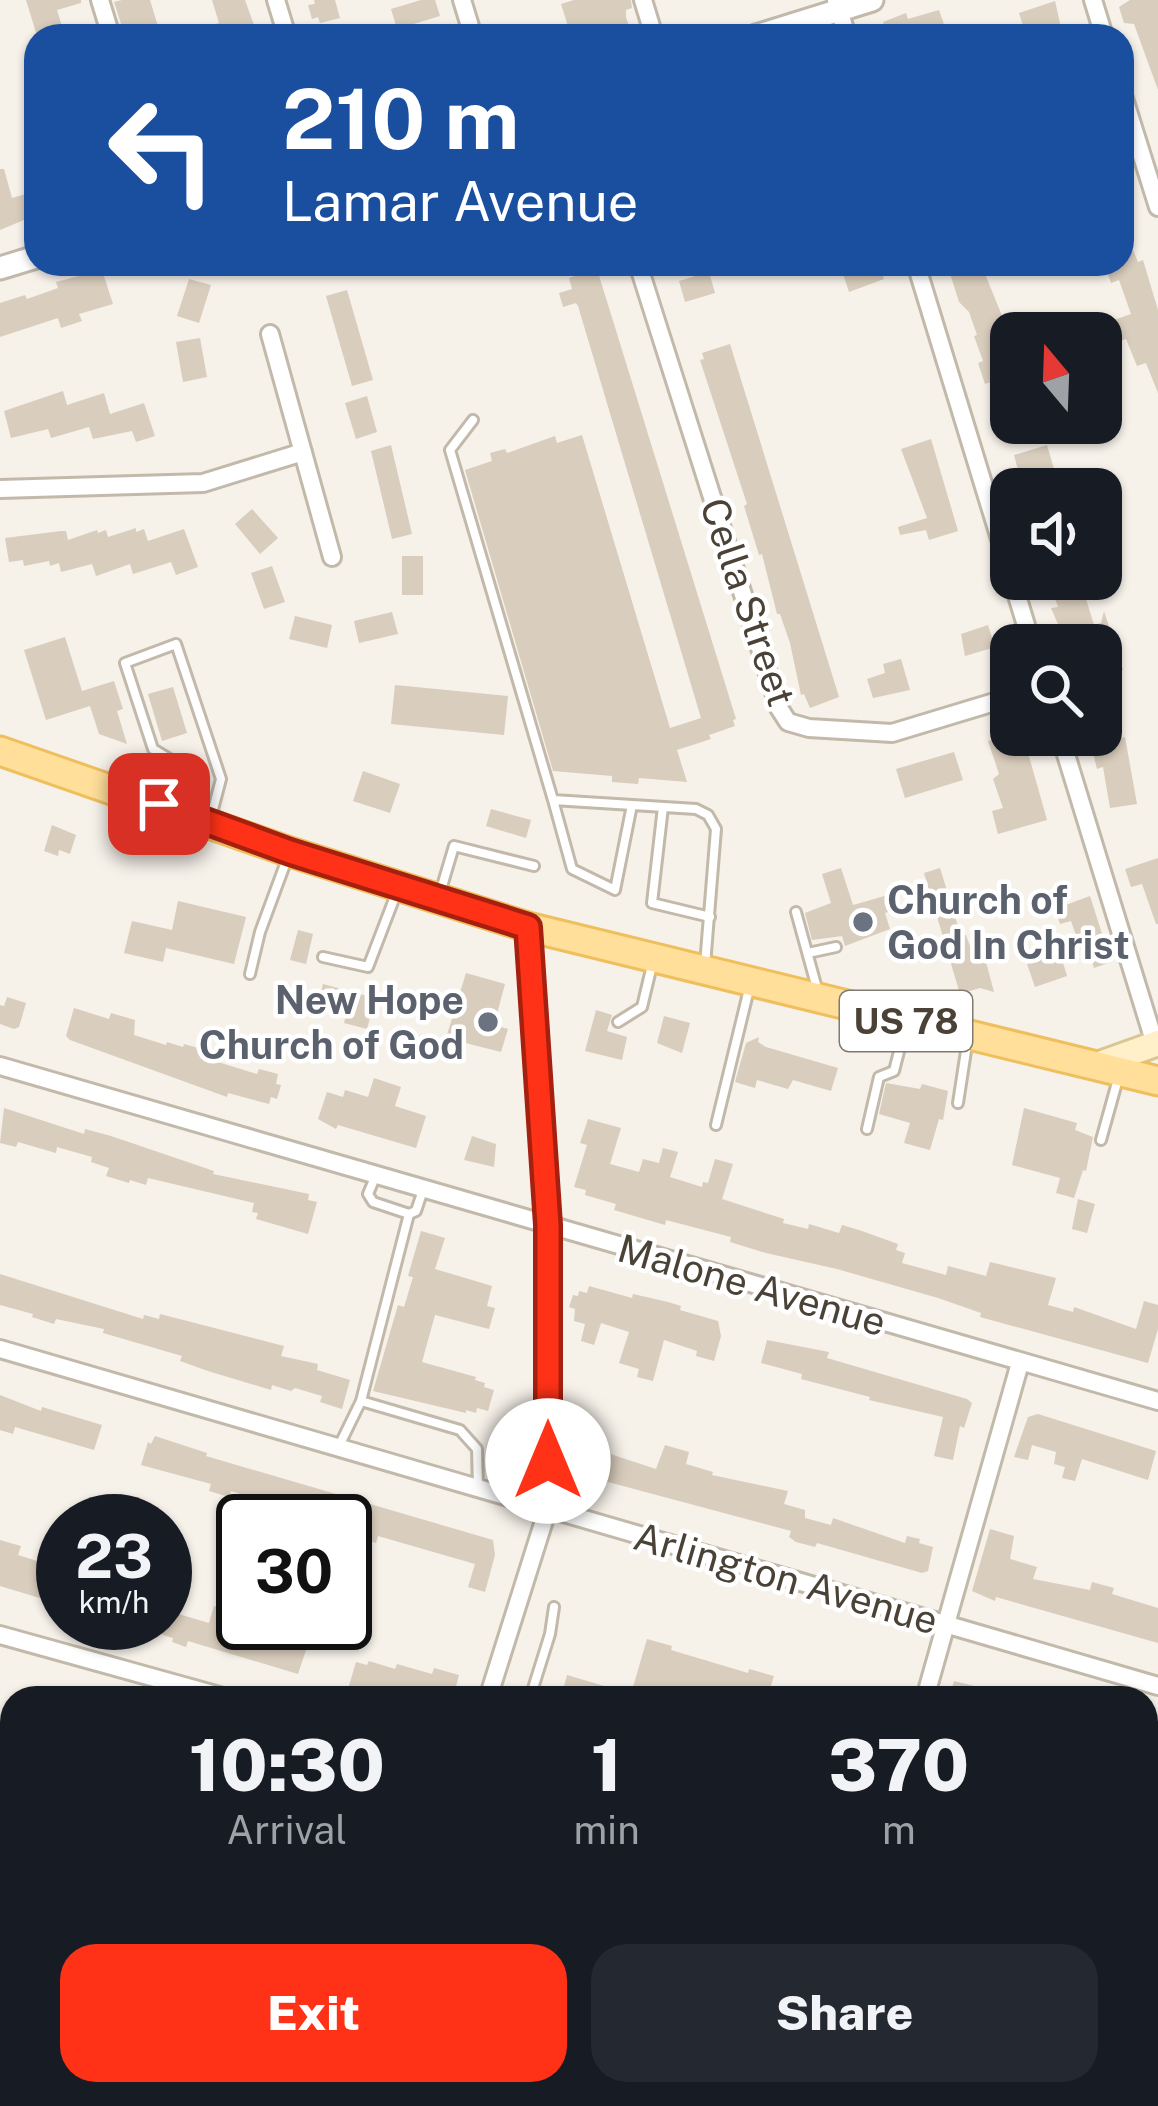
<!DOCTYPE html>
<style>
:root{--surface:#171b24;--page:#242831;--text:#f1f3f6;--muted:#9ea1a6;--accent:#ff3217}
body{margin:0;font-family:"Public Sans",sans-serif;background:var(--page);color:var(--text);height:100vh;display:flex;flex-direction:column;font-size:45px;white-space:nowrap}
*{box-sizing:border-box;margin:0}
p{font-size:39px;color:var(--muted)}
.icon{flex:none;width:66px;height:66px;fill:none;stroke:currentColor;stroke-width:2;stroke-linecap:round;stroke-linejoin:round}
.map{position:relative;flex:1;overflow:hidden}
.panel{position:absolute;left:0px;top:1686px;width:1158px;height:420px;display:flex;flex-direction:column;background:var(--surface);border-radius:36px 36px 0 0;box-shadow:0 3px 9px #0004}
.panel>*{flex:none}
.top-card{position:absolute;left:24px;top:24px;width:1110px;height:252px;border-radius:36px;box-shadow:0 3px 9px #0004;background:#1a4fa0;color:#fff;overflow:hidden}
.needle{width:78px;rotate:341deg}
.fabs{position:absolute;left:990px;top:312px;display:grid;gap:24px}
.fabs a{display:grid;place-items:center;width:132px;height:132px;border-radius:24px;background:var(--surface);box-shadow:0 3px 9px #0004;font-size:60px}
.speed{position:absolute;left:36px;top:1494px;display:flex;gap:24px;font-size:60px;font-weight:700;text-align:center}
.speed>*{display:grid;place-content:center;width:156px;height:156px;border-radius:50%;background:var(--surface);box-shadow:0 3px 9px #0004;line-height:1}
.speed small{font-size:30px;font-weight:400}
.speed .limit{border:6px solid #111;border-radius:18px;background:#fff;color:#111}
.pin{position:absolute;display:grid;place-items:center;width:102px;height:102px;color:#fff;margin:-51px;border-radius:24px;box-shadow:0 6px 18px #0006}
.me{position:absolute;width:132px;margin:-66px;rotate:0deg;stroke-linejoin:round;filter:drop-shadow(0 0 9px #0008)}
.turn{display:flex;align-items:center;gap:42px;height:252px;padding:0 60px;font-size:54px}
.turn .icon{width:156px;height:156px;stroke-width:2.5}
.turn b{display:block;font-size:84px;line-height:102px}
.eta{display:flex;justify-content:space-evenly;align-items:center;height:204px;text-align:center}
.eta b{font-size:72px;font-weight:800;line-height:84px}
.cta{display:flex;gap:24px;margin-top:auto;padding:24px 60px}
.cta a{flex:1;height:138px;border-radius:36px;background:var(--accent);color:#fff;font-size:48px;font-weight:800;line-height:138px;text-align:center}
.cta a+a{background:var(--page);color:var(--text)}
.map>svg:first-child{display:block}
.building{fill:#d9cdbd}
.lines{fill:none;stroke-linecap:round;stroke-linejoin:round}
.service-casing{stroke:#c2b9aa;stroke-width:14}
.minor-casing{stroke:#c2b9aa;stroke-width:22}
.tertiary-casing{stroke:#c2b9aa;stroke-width:27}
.secondary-casing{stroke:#dac695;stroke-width:30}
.primary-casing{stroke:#efbf5d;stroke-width:33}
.service{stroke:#fff;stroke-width:8}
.minor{stroke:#fff;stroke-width:16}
.tertiary{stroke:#fff;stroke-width:21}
.secondary{stroke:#fff0ca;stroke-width:24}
.primary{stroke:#ffdf99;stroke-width:27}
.route-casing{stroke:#a6200f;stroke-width:30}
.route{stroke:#ff3217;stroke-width:21}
.worship-dot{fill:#6b7280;stroke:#fff;stroke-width:4.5}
.labels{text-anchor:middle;stroke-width:9;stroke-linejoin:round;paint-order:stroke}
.shield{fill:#fff;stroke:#807b72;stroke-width:3}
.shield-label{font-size:36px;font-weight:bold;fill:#4a4236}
.street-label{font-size:39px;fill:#4a4236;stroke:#fff}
.worship-label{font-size:39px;font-weight:bold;fill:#5b616d;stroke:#fff;text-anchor:start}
</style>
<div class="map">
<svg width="1158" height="2106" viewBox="0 0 1158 2106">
<rect width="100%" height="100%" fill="#f6f1e9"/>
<!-- building -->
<path class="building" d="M26,0H81V3L57,10L65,36H37Z
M122,0H150L161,36H125L114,2Z
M212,0H245L258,36H216L213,25L219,23Z
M314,0H335L340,18L320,23L318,17L312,19L308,5L315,4Z
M421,0H435L440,16L397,29L391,9Z
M574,0H631L632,8L626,10V17L632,36H571L561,4Z
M1130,0H1158V90L1134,24L1124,23L1119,7Z
M1055,1L1062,32L1047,36L1045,29L1026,35L1019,13Z
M939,10L945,27L918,36H888L883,22L906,13L908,19Z
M0,169H4L12,198L36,191V215L0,230Z
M1122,223L1138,262L1143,260L1158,310V393L1146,363L1137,366L1126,339L1118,342L1111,321L1131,314L1119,280L1111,283L1104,264H1122Z
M864,264H879L884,279L849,292L842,271Z
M947,264H981L1011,338V375L985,384L978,363L983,361L974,336L977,335L969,312L959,302Z
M597,269L736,719L733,720L735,726L709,735L711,739L677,750L687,782L639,778L638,784L612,782V776L553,771L465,470L492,461L490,453L505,449L507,453L555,436L557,443L582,435L670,728L701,718L578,306L576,303L563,307L559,293L572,289L569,278Z
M102,270L113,304L79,314L82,321L61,328L58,318L0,337V303L25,295L27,299L58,288L56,282Z
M709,272L715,293L685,302L679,281Z
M189,279L211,285L199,323L177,316Z
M347,290L373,380L352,386L326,296Z
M200,338L207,377L183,382L176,342Z
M730,344L839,697L810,708L804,694L801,695L790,643L780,614H777L762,554L759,555L744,506L747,504L700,360L704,359L702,353Z
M63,391L67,405L104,393L110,414L144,403L155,436L136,442L132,431L93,439L89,427L51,438L48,429L11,438L4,411Z
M367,396L377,432L356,439L345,403Z
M931,439L958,531L929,540L926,530L900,535L898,527L927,518L901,449Z
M391,445L412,534L392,539L371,451Z
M1047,445L1060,489H1023L1014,455Z
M252,509L278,538L260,554L235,524Z
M136,528V532L144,529L148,541L184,529L198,567L176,575L171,562L133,574L130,564L96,576L92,564L61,572L59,563L50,566L49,561L24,566L23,560L9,562L5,538L61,531H66L68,540L97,530L98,533L106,530L108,537Z
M402,556H423V595H402Z
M272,566L285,602L264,609L251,573Z
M1048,579H1080L1094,625L1101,623L1104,611L1123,670L1101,677V645H1067L1051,608L1058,607Z
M392,612L398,634L359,643L354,621Z
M295,616L332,625L327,648L289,639Z
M988,625L995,647L965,656L961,634Z
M65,637L82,691L114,681L123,709L117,711L127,744L99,734L90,706L46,720L24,650Z
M901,659L910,690L873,698L867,679L885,673L883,664Z
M395,685L508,696L504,735L391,724Z
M173,687L187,733L162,741L148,694Z
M1008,735H1023L1047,820L998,834L992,811L1003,808L993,779L999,774L988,741Z
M1125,737L1137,804L1110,808L1103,767L1097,769L1091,745Z
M954,752L963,780L905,798L896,769Z
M363,771L400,784L390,813L353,801Z
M491,809L531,820L526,838L486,826Z
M52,825L76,835L70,854L59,850L58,856L44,851Z
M1158,858V924H1156L1142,884L1131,887L1125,869Z
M841,868L853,905L888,895L894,910L885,913L890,929L845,946L842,936L812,940L805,913L831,903L822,874Z
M940,868L961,936L966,935L971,949L982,947L994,992L980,988L960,994L924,873Z
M1090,896L1111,962L1094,968L1090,954L1083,956L1071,921L1060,924L1055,909Z
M178,901L246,917L234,964L166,948L163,962L124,953L132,921L172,930Z
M298,930L313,934L306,964L290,960Z
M1060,953L1067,976L1035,987L1027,964Z
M466,973L505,984L494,1025L508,1029L501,1052L446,1038Z
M323,984L375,998L367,1029L344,1023L347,1010L318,1003Z
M7,997L26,1003L19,1027L14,1029L0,1024V1005L4,1006Z
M74,1008L109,1019L111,1013L135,1020L134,1035L166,1045L167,1042L183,1047L184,1044L202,1049L200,1053L209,1056L208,1059L257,1074L259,1069L278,1074L276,1084L281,1085L277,1099L271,1097L269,1104L228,1093L227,1097L70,1040L66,1036Z
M596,1010L612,1015L607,1031L627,1037L622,1060L585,1051Z
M664,1016L690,1023L682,1053L657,1043Z
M759,1037L758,1042L766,1047L838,1068L831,1091L793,1080L788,1089L757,1080L755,1088L735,1082L746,1043Z
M374,1078L401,1087L395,1106L426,1116L416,1148L338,1125L336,1129L318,1119L327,1092L343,1097L345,1090L368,1097Z
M886,1083L920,1089L922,1084L948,1091L943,1120L939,1119L930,1150L904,1143L910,1123L879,1114Z
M4,1108L84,1134L85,1129L111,1136L214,1171L213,1174L309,1194L308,1200L317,1202L308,1234L256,1219L258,1213L252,1212L254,1203L148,1178L146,1185L130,1180L129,1183L106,1176L109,1168L91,1162L92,1157L57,1147L56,1153L18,1142L16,1147L0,1143Z
M1024,1108L1077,1123L1075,1130L1093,1137L1086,1171L1083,1170L1074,1198L1056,1193L1060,1178L1012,1165Z
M588,1119L621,1128L610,1164L639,1172L643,1159L659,1163L663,1148L678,1152L670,1177L702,1187L703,1182L708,1183L715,1159L733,1164L722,1199L784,1219L783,1223L808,1229L809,1224L839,1233L842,1225L859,1230L898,1244L896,1250L905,1253L902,1263L946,1275L948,1266L986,1276L990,1262L1056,1278L1048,1305L1073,1312L1074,1307L1136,1329L1144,1301L1158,1305V1329L1148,1363L980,1317L981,1313L938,1298L837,1269L766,1253L730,1242L731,1237L666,1220L665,1225L614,1210L616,1204L585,1195L586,1190L574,1187L587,1145L580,1143Z
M472,1136L496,1144L494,1167L464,1160Z
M1078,1199L1095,1204L1087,1233L1072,1229Z
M421,1231L445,1238L435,1269L492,1286L487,1306L495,1308L489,1329L435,1315L422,1362L476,1377L475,1380L485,1383L484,1387L494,1390L488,1411L477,1408L476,1413L466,1410V1413L373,1391L398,1305L404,1307L413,1277L408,1276Z
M0,1274L143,1319L144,1315L159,1319L160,1314L284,1346L281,1356L318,1364L317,1370L350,1380L342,1409L320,1402L322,1396L295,1388L291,1391L272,1385L271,1390L208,1371L180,1361L182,1356L103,1333L104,1329L56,1319L54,1324L32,1317L33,1314L0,1305Z
M589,1286L632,1298L633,1294L668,1302L681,1306L680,1310L718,1321L721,1336L714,1361L696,1356L697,1351L664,1340L653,1381L637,1377L639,1369L619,1363L629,1332L601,1323L594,1345L581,1341L585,1324L574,1321L575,1309L569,1307L573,1295L578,1296L579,1291L587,1293Z
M767,1340L829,1352L827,1358L967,1399L972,1403L964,1428L960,1426L953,1460L934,1456L943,1417L869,1400L870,1397L801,1379L802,1374L761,1363Z
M0,1395L41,1411L42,1407L102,1425L94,1450L15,1427L13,1434L0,1430Z
M1038,1414L1156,1451L1148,1480L1082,1459L1075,1481L1062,1478L1065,1467L1054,1464L1056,1452L1032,1445L1028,1460L1014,1457L1028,1417Z
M584,1435L598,1439L595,1449L656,1469L665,1445L689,1452L686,1464L713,1472L712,1475L788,1491L784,1504L805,1510V1518L831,1525L833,1518L905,1543L907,1536L920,1539L919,1543L933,1547L928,1571L922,1573L817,1543L815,1547L796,1542L789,1537L791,1531L593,1478L574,1469Z
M155,1436L207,1453L206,1456L493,1540L495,1555L485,1592L468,1587L475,1564L378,1536L376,1543L345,1534V1521L312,1515L310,1521H298L265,1514L251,1509L255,1499L231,1491L229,1497L209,1491L211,1484L141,1465L148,1442L151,1444Z
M990,1529L1014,1536L1010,1559L1037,1567L1033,1579L1090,1590L1092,1582L1114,1588L1112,1594L1158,1608V1643L996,1597L995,1601L972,1591Z
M0,1540L21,1546L18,1555L63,1569V1605L0,1586Z
M214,1606L234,1612L233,1616L243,1623L261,1627L257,1641L306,1650L298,1674L188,1641L186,1647L172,1642L173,1638L135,1626L136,1623H172L175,1613L209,1623Z
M647,1639L672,1646L671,1650L748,1673L749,1669L774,1676L767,1698H561L567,1675L631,1694Z
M369,1661L395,1669L397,1664L432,1674L434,1668L459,1675L453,1698H389L348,1689L356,1662L367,1665Z
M954,1681L1007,1694L1006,1698H949Z"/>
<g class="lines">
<!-- service casing -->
<g class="service-casing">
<path id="service" d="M473,420L450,450L553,800L696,809L708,815L716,829L705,965
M161,799L173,761L153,749L125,663L176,644L221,779L210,821
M553,800L572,869L615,890L632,805
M663,807L652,903L710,917
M440,893L454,846L534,866
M796,912L818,992
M808,953L836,947
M323,957L368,967L396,894
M250,974L260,932L287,859
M618,1022L642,1007L653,961
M958,1103L968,1038
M716,1125L750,985
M867,1129L879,1077L894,1071L905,1028
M1101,1140L1118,1079
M376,1175L368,1194L373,1202L409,1214L416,1211L423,1190
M361,1401L409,1214
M339,1446L361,1401L460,1430L477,1449L478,1488
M530,1698L550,1634L554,1607"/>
</g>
<!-- minor casing -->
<g class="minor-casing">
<path id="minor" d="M100,0L111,36
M276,0L287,36
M462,0L473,36
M643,0L654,36
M836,0L847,36
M1093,0L1104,36
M1122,92L1158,207
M638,264L779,708L788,722L809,728L892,733L1011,697
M916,264L1011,575
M270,334L332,557
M0,489L203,483L303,452
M1012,579L1032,645
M1060,735L1155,1044
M0,1066L1158,1401
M0,1349L1158,1686
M0,1635L227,1698
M488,1698L548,1508V1225L528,927
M925,1698L1020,1363
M0,1916L12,1919
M1146,1966L1158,1970
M613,2094L652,2106
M798,2106L802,2094"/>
</g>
<!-- tertiary casing -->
<g class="tertiary-casing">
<path id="tertiary" d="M756,36L872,0
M0,268L36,257"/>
</g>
<!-- secondary casing -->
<g class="secondary-casing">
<path id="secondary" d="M1094,1066L1158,1043"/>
</g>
<!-- primary casing -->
<g class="primary-casing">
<path id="primary" d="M0,751L290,852L528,927L1158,1081"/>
</g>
<!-- service -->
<use href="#service" class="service"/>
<!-- minor -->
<use href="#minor" class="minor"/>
<!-- tertiary -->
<use href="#tertiary" class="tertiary"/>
<!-- secondary -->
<use href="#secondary" class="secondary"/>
<!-- primary -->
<use href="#primary" class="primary"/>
</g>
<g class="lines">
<!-- route casing -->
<g class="route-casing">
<path id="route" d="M159,804L290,852L528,927L548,1225V1461"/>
</g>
<!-- route -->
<use href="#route" class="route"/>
</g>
<!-- markers -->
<g class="worship-dot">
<circle cx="863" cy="922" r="12"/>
<circle cx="488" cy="1022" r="12"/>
</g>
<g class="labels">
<!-- shield labels -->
<rect class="shield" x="840" y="991" width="132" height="60" rx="9"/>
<g class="shield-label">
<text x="906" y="1034">US 78</text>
</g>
<!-- street labels -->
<g class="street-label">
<text transform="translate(748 602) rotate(71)" y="14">Cella Street</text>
<text transform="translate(752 1285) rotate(16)" y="14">Malone Avenue</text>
<text transform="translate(786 1578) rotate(16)" y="14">Arlington Avenue</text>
</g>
<!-- worship labels -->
<g class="worship-label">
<text x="887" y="914">Church of<tspan x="887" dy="45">God In Christ</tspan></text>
<text x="464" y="1014" text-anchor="end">New Hope<tspan x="464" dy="45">Church of God</tspan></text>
</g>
</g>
</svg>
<div class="fabs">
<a><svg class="needle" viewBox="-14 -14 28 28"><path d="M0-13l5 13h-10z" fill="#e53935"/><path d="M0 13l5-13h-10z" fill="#9ea1a6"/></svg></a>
<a><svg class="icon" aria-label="sound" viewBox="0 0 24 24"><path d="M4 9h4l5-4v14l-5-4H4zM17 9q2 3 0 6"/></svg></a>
<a><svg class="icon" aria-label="search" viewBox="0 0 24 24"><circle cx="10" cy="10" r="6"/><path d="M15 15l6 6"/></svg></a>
</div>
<div class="speed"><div>23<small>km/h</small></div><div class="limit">30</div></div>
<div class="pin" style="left:159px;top:804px;background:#d93025"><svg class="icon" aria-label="arrive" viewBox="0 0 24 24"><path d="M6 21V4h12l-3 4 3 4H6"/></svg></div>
<svg class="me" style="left:548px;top:1461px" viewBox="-20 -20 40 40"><circle r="19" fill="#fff"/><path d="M0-13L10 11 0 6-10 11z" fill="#ff3217"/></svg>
<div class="top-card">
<div class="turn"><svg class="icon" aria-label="left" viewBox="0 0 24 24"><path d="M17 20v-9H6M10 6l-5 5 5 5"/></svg><div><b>210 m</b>Lamar Avenue</div></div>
</div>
<section class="panel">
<div class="eta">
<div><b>10:30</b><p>Arrival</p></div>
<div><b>1</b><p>min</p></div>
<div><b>370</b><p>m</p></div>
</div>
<div class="cta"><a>Exit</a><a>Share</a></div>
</section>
</div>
